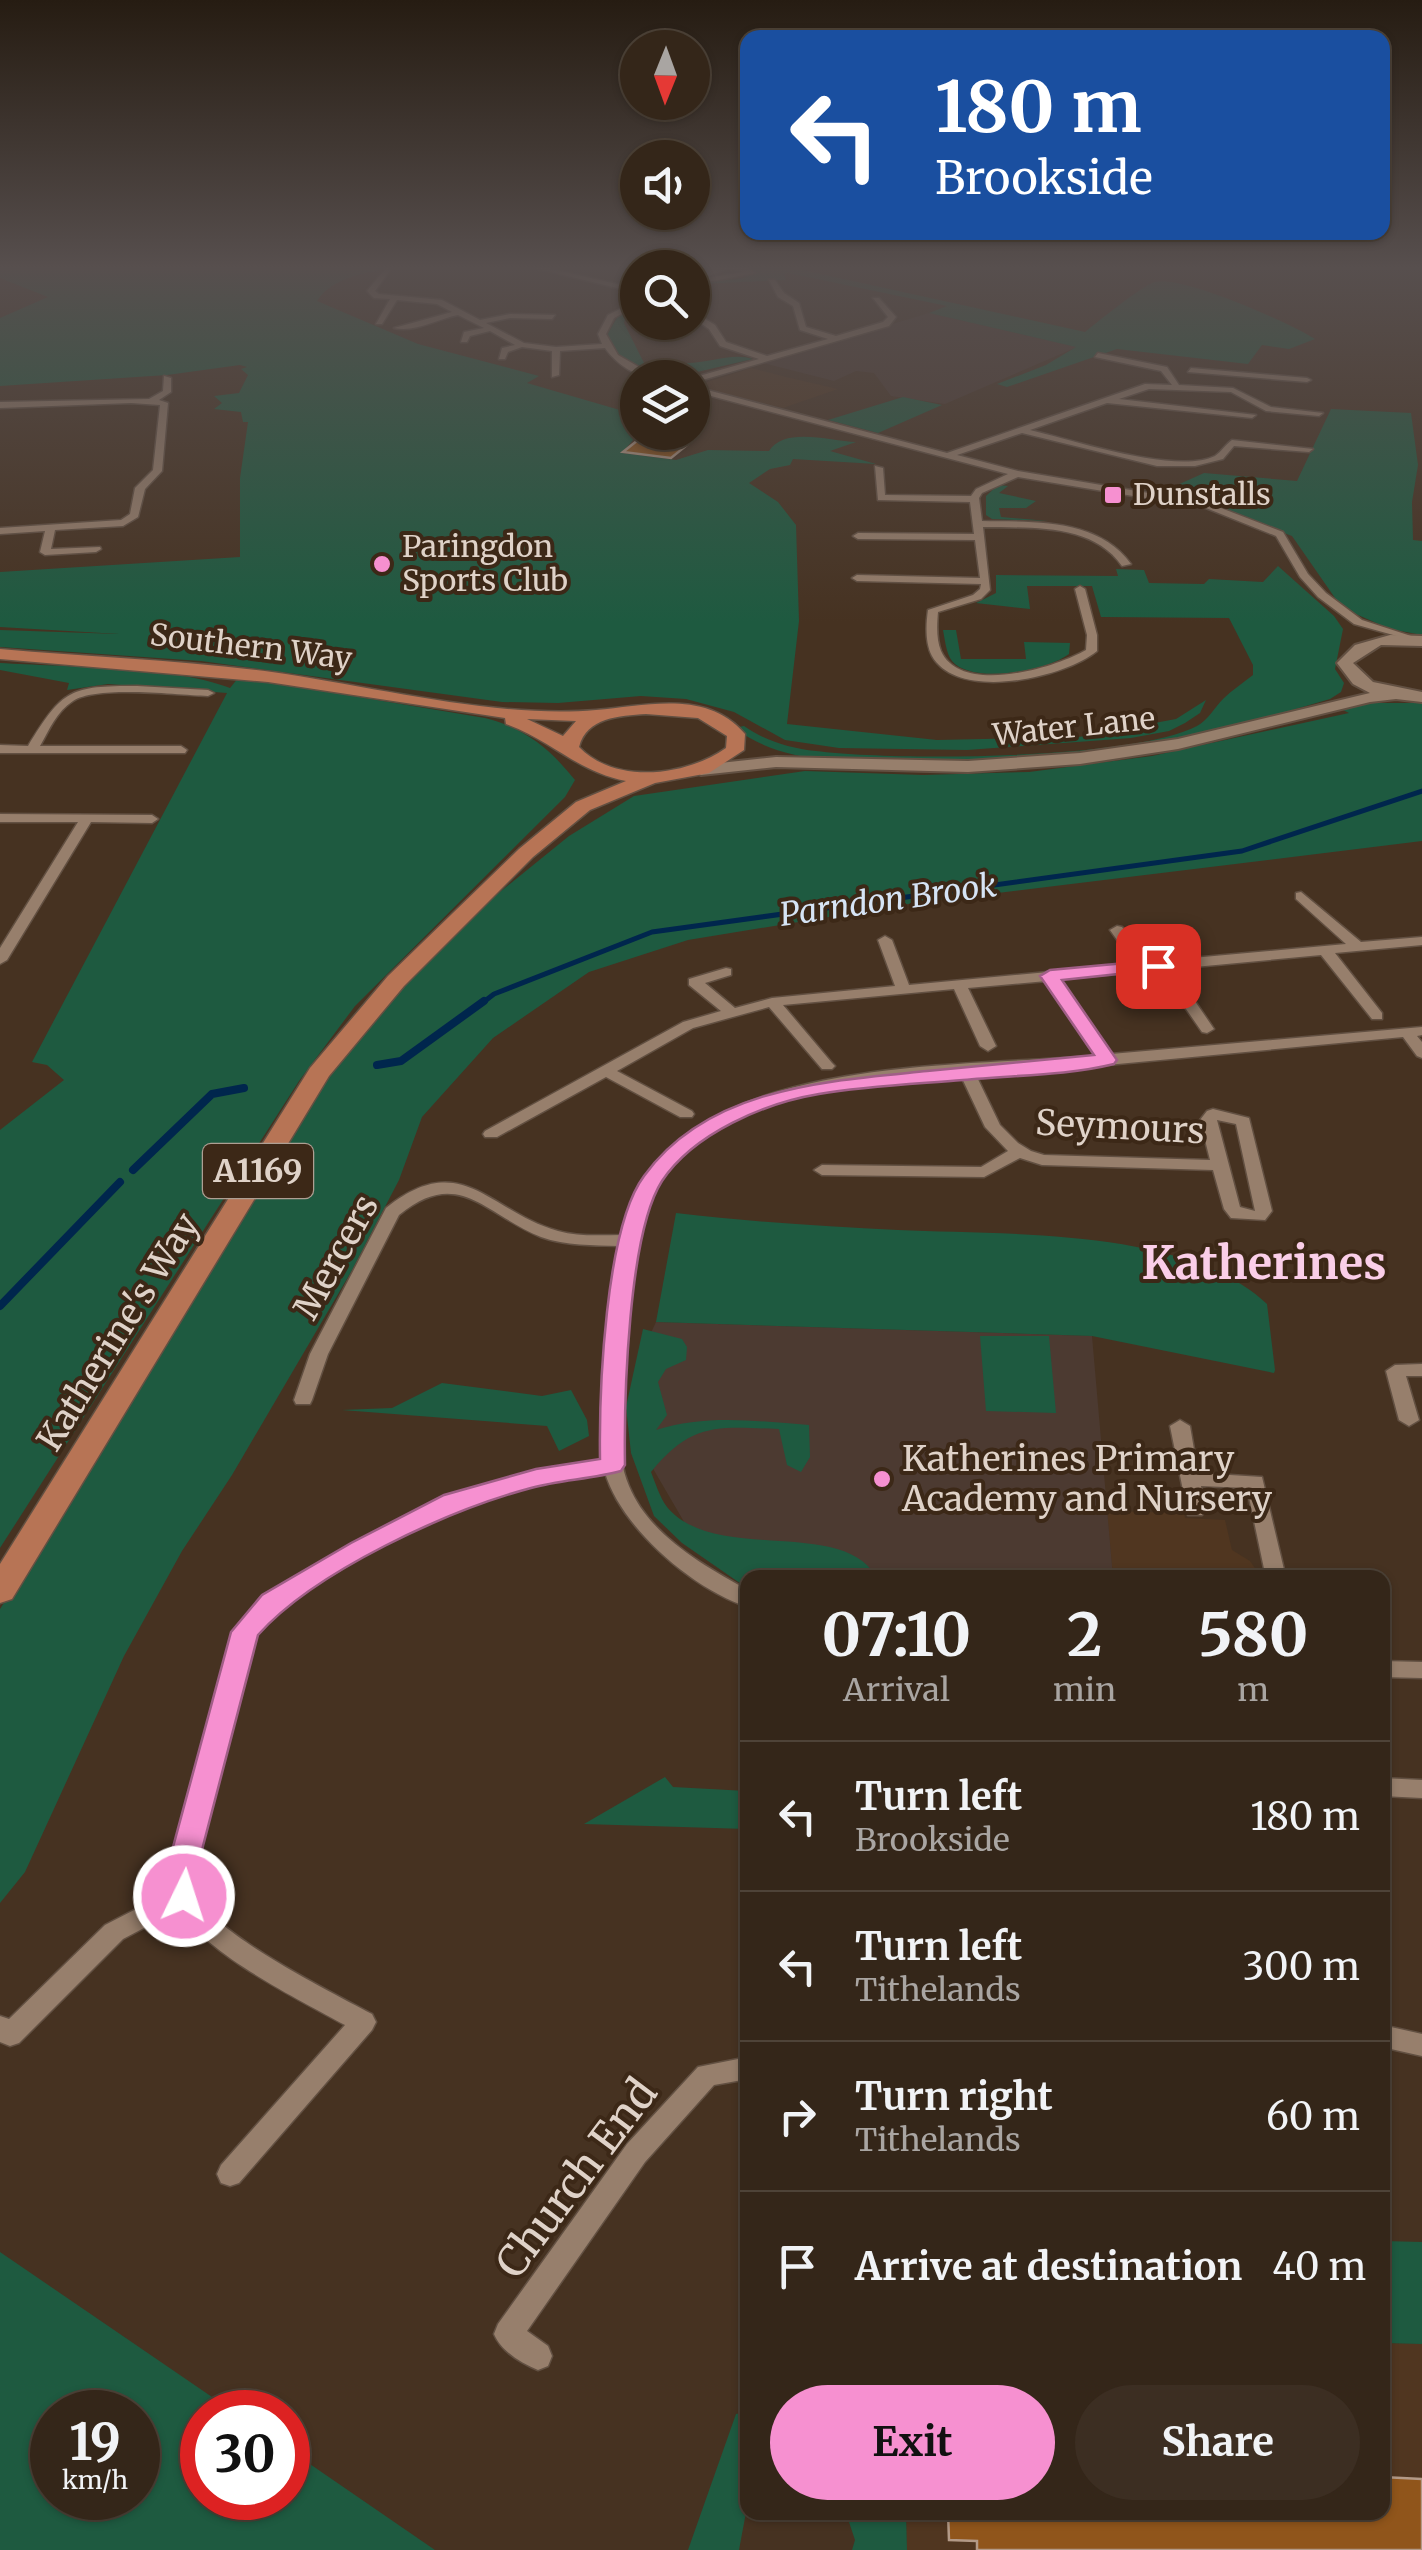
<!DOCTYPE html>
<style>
:root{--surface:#342619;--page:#3c2e22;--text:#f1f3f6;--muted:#a9a5a2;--line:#4e4338;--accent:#f690d0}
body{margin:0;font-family:Merriweather,serif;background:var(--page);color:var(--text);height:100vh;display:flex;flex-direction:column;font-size:38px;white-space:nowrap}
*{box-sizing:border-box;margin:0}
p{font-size:32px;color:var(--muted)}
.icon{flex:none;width:55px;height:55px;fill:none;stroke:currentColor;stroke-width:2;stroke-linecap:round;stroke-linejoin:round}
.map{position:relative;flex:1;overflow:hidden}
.sheet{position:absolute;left:740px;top:1570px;width:650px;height:950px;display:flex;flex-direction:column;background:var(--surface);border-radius:20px;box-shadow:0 2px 8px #0004,0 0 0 2px var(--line)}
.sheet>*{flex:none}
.top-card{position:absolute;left:740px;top:30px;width:650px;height:210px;border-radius:20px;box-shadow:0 2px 8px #0004,0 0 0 2px var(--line);background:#1a4fa0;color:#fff;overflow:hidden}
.needle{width:65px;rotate:181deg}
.fabs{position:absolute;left:620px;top:30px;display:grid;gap:20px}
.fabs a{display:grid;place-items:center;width:90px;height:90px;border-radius:50%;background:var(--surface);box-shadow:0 2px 8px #0004,0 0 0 2px var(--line);font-size:50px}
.speed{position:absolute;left:30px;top:2390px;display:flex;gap:20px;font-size:50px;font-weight:700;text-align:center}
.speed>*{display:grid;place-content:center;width:130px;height:130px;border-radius:50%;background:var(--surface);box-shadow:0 2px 8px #0004,0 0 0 2px var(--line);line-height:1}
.speed small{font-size:25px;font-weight:400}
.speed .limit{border:15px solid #d22;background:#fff;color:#111}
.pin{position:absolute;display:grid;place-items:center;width:85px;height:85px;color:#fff;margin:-42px;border-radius:20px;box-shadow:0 5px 15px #0006}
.me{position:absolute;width:110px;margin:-55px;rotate:4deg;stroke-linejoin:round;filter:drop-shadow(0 0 8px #0008)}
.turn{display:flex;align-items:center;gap:35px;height:210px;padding:0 30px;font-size:45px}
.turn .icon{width:130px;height:130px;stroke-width:2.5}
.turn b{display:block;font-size:70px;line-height:85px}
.eta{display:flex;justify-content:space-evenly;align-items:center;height:170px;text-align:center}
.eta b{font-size:60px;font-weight:700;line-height:70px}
.primary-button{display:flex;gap:20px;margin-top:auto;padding:20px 30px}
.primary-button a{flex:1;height:115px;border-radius:60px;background:var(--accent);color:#111;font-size:40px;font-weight:700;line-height:115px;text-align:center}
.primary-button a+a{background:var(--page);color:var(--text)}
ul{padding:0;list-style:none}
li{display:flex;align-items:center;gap:30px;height:150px;padding:0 30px;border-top:2px solid var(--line)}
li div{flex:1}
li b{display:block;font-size:38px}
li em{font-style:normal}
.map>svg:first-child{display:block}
.built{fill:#503620}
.education{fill:#4c3a31}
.green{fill:#1e5a40;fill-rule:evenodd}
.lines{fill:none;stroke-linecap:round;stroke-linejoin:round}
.stream-far1{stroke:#00264d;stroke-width:5}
.stream{stroke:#00264d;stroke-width:8}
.building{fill:#90551b;stroke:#b39a87;stroke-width:2.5}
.minor-casing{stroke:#625042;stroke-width:3}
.secondary-casing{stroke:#625042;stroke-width:4}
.primary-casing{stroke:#625042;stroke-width:3}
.minor{fill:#977f6c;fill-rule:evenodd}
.secondary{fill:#977f6c;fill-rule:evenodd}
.primary{fill:#b77455;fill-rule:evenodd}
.route{fill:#f690d0;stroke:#a05e87;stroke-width:2.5}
.poi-dot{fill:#f690d0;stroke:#3c2817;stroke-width:4}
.labels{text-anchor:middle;stroke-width:8;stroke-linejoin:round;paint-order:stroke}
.far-poi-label{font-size:30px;fill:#dfd2c8;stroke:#3c2817;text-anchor:start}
.far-street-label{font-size:30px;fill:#dfd2c8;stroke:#3c2817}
.far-water-label{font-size:32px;font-style:italic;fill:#d6e4f5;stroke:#3c2817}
.shield{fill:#3c2817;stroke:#ae9f93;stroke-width:2.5}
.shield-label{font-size:32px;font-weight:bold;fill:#dfd2c8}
.street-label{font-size:35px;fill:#dfd2c8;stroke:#3c2817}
.poi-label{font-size:35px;fill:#dfd2c8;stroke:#3c2817;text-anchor:start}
.near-street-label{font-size:42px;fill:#dfd2c8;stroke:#3c2817}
.district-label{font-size:45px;font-weight:bold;fill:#facee8;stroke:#3c2817}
</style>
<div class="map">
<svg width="1422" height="2550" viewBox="0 0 1422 2550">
<rect width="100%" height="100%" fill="#463221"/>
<!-- built -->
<path class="built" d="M751,368L786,377L838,389L783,408L695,386Z
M1107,1511L1184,1513L1185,1518L1225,1520L1232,1550L1250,1561L1261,1577H1113Z
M1383,2343L1422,2344V2550H907L906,2513L1382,2512Z"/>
<!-- education -->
<path class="education" d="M929,313L1077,347L945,404L891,396L874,373L856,371L834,381L763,363Z
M656,1322L1092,1336L1113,1577L748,1578L697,1544L641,1448L636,1365Z"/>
<!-- green -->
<path class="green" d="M0,265H412C382,271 335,272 317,301L418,344L539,376L527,383L637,415L639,433L622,453L676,460L708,450L769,451C784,426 831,441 856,442L830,451L876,464L793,459L790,465L770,469L749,483L778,502L796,525L799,621L787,724L937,740L1079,737L1176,719L1206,700L1200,713L1185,723L1169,731L1131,738L967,750L839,748L785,740L734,712L686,699L641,696L558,703L502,702L201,661L0,647V630L119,634L0,627V572L240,557V478L248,422H243L241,412L214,409L222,403L214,396L239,393L248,375L241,369L247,367L240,365L167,375L0,386V318L48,297L0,278Z
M738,265H780L1085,332C1099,321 1141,286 1155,282C1182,275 1290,323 1315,339L1289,349L1262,345L1248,364L1117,349L1007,387L997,384L1046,365L1076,347L929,313L947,306L788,273L784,274L786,280L699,284L704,295L713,297L693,298L692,284L744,278L752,273L753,269Z
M637,304V318L625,319L624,323L645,365L667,364L671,372L689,371L687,363C709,363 733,352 753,359L697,372L702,375C672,384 614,370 607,335L618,316Z
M903,397L942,405L878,433L828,420Z
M1331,409L1411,413L1418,465L1412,502L1413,540L1422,541V635L1390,629L1342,608L1292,536L1210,505L1155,495L1204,473L1297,481Z
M998,485L1008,486L999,493L1036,501L1026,508H999L1001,517L1049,521L992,519L986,515V496Z
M1278,566L1334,616L1343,629L1335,669L1344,683L1341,692L1330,699C1262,719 1192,740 1122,750C1047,761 970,763 894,761C835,760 784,764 734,728L744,726C766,741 789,748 816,751C892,761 1133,760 1197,726C1208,720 1214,708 1223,699C1232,690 1243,683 1253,675V665L1229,618L1101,617L1092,586H1027L1030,609L976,603L996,593V575L1118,576L1116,569L1144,570L1149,583L1204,584L1209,579L1263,582Z
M943,630H956L961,659H1026L1024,642L1070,643L1069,654C1047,671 972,685 952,661C946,653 945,640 943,630Z
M0,663C62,667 175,666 230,688L239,677L485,718C525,728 550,749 575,780L565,797L355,1006L299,1081L0,1548V1130L64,1080L47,1065L32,1062L227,693L108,684L67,690L69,683L0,670Z
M1359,703H1422V841L908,904L688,940L589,972L493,1038L422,1117L399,1180L351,1272L232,1475L182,1551L124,1656L25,1872L0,1903V1609L86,1474L267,1157L416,960L569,836L634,796L805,771L923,775L1029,772L1152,756L1349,713L1341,709Z
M676,1213C750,1222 824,1226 898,1230C1005,1235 1186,1227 1267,1304L1275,1370L1274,1373L1092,1336L656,1322Z
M643,1329L682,1339L687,1347L686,1360L666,1369L658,1382L667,1415L656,1430C705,1414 758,1421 809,1425L810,1457L801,1472L787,1465L779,1429C719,1427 692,1421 651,1472C655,1482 660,1498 667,1507C714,1564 843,1517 876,1577L748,1578L747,1588L682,1543L654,1516L631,1453L626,1407Z
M980,1336H1049L1056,1413L986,1411Z
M442,1383L542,1396L571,1390L587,1420L589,1436L559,1451L547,1426L342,1410L392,1408Z
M665,1777L673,1787L747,1791V1829L584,1824Z
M1383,2241L1422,2242V2344L1383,2343Z
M0,2252L234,2412H202V2498H288V2449L435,2550H0ZM52,2412H138V2498H52Z
M747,2412V2507L739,2550H688L736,2414Z
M846,2513H906L907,2550H852L855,2540Z"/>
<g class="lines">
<!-- stream-far1 -->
<path class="stream-far1" d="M481,1004L494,994L652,932L1242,851L1422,791"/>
<!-- stream -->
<path class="stream" d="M377,1065L401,1061L484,1001
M133,1170L212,1094L244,1088
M0,1306L120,1182"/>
</g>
<!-- building -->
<path class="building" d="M643,436L692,441L671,458L623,452Z
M1382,2477L1422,2479V2550H977V2541L949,2540L948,2512H1382Z"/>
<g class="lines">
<!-- minor casing -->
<g class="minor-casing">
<path id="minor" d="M522,265H535L638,289V293Z
M725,265L746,267L755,273L692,285V278ZM728,269L744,272L700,279Z
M387,267L391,269L375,291L379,294L442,300L480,320L510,314L555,315L552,319L510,318L486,323L524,343L556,347L602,344L598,334L608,315L638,300V305L614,318L606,334L618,355L658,378C637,378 617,365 605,348L560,351L559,375L552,377V351L522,347L508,352L505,359H499L502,348L515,345L490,331L470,336L467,342H461L464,332L484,328L458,315C437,319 415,333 394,328L452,312L437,304L397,300L382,324H376L390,299L374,298L367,291Z
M769,280H775L784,293L799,303L806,327L836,336L883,322L888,317L873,298H879L896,317L889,326L692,383V378L759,359L720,346L709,329L692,317V311L715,325L726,342L767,356L828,339L800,330L793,306L778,297Z
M1098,353L1167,367L1179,385L1233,388L1271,407L1323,413L1319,416L1266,411L1231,392L1149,389L1119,399L1256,415L1252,418L1107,403L1030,430C1073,440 1177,475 1215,456C1221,452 1226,444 1232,440L1313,449L1309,452L1234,446L1223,459L1195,466H1157L1022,433L957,455L1018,471L1208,503L1283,532L1308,574L1326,593L1362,620L1411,636V640L1354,624L1318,597L1300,577L1276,536L1206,508L1018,477L982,493L979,498L982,521C1034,522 1098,518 1131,564L1122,566C1092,523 1031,528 983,527L990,590L981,599L938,612C937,624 936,639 941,651C961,696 1055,668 1086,650L1087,635L1075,589L1080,586L1085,589L1097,635V651C1064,678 958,702 932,656C925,643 926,624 928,610L973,595L980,589L981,584L857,581L852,578L857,575L980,578L975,540L858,539L853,536L858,533L974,534L970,502L878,500L875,466L883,468L885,495L971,496L976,489L1008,474L692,391V386L947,453L1145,384L1172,385L1161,371L1095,357Z
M1191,368L1307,378L1311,380L1307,382L1188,372Z
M164,376L171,378V392L159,400L168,403L162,471L145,489L138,517L123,526L55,530L51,549L100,547L101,549L96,552L45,555L40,552L45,531L0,534V528L121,520L130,514L135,488L153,470L160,405L131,403L0,408V402L149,399L163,391Z
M137,686L208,690L214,693L208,696C177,695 97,685 73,701C57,711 49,730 40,746H181L187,750L185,753H0V745L28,746C63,689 70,686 137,686Z
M0,814L152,815L158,819L152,823L91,822L7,960L0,964V948L78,822H0Z
M1301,892L1361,942L1422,937V945L1335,953L1382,1013V1019H1372L1321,955L1173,969L1214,1029L1207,1033L1202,1032L1159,970L1060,979L1111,1054L1422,1027V1035L1417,1036L1422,1042V1058L1417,1056L1403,1037L1107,1065L975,1073L1000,1125L1018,1143L1031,1151L1044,1155L1210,1160L1200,1120L1207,1111L1213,1109L1249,1118L1272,1211L1265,1220L1231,1218L1224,1209L1213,1170L1042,1165L1020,1158L984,1177L822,1175L814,1170L822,1165L981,1167L1008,1151L985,1127L960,1074C867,1081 753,1089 680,1157C661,1175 650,1197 642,1222C629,1266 628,1313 625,1358C622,1400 612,1446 629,1486C649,1535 704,1566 748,1590V1607C692,1589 622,1528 605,1473L535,1485L460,1506L367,1554L278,1607L255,1635L197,1857C194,1870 191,1884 197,1896C216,1935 331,1992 372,2014L376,2022L372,2030L239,2183L230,2186L221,2183L217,2174L221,2165L345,2025C300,2000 205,1954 180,1909L123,1939L19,2043L10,2046L0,2042V2016L9,2019L105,1925L171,1891L173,1857L234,1632L264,1597L353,1544L446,1496L535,1471L602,1460L601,1415L612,1296L619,1246C593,1245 566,1246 541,1237C484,1214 459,1166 399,1215L328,1354L312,1400L310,1404H296L294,1400L310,1354L386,1208C462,1147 489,1212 558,1231C579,1237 601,1235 622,1235C628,1208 639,1182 658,1160C750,1058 969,1066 1096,1056L1047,981L968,988L996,1046L988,1051L980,1046L954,989L783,1005L832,1063L835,1066L832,1069H822L769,1007L693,1028L617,1071L692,1111L694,1114L692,1117H680L606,1077L497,1137H485L483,1134L485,1131L683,1022L721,1011L689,985V979L726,968L731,969V975L705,983L735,1008L772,998L895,986L878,940L885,936L892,940L909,985L1134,964L1110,930L1117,926L1122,927L1148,962L1346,944L1296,899V893ZM1217,1120L1236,1124L1255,1211L1240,1207Z
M1422,1364V1376H1406L1419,1420L1409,1426L1399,1420L1386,1371L1395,1365Z
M1180,1420L1190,1426L1198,1473L1262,1477L1286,1578H1266L1247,1488L1201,1486L1205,1510L1202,1515H1188L1170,1426Z
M1382,1661L1422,1662V1678L1382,1677Z
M1382,1778L1422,1780V1798L1382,1796Z
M1382,2025L1422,2034V2056L1382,2047Z
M748,2057V2079L714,2085L645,2162L527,2331L548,2346L552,2356L548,2366L538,2370C521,2363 501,2351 494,2334L498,2324L627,2144L698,2067Z"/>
</g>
<!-- secondary casing -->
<g class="secondary-casing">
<path id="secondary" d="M1390,635L1422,636V646L1381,645L1353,663L1373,682L1422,692V702L1396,699L1370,702L1178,749L1080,764L968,772L776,767L701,775L692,770L701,765L776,757L968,761L1080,753L1178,739L1370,693L1353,684L1337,663L1355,645Z"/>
</g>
<!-- primary casing -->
<g class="primary-casing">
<path id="primary" d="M0,649C90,657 182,660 272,672C372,686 497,719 596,710C646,706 707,689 745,734L744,750L709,773L655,783L590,810L533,857L404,986L329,1076L12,1599L0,1603V1564L310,1068L388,976L519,849L576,802L626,781C576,771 553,741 506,724L505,718L268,682L0,659ZM646,714L698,718L727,736L726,748C686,776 616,785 579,747C587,717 619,716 646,714ZM527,719L576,721L563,736Z"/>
</g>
<!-- minor -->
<use href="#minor" class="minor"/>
<!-- secondary -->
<use href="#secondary" class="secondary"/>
<!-- primary -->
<use href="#primary" class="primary"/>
</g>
<!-- sky -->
<linearGradient id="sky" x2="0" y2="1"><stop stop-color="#261c12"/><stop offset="0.43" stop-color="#574f4e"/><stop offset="1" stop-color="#574f4e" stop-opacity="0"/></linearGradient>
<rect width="1422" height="622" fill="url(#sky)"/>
<!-- route -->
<path class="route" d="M1158,960L1167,966L1165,969L1062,980L1117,1060L1114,1064C1066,1076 1012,1075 963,1080C915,1084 866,1086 819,1094C765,1103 694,1133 662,1181C628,1234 624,1399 625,1465L621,1471C592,1479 560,1480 531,1488C449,1510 315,1571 258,1635L203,1846C199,1863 201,1893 195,1905L184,1909L173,1905L166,1873L231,1632L262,1595L351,1543L444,1495L536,1469L600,1459C599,1392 605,1228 644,1176C708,1087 828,1081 927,1071C983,1066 1038,1060 1094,1055L1040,976L1050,970Z"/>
<!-- markers -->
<g class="poi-dot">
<rect x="1103" y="485" width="20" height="20" rx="5"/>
<circle cx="382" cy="564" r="10"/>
<circle cx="882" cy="1479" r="10"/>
</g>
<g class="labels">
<!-- far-poi labels -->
<g class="far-poi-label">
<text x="1133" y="505">Dunstalls</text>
<text x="402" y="557">Paringdon<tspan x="402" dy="34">Sports Club</tspan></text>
</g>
<!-- far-street labels -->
<g class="far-street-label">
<text transform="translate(251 647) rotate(7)" y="10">Southern Way</text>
<text transform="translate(1074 727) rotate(-6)" y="10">Water Lane</text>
</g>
<!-- far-water labels -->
<g class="far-water-label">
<text transform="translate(888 900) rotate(-8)" y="11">Parndon Brook</text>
</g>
<!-- shield labels -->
<rect class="shield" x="203" y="1144" width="110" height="54" rx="8"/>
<g class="shield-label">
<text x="258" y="1182">A1169</text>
</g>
<!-- street labels -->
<g class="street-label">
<text transform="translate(1120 1127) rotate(3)" y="12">Seymours</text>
<text transform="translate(336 1257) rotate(-61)" y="12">Mercers</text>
<text transform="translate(118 1332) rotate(-58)" y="12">Katherine's Way</text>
</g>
<!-- poi labels -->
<g class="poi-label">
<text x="902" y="1471">Katherines Primary<tspan x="902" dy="40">Academy and Nursery</tspan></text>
</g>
<!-- near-street labels -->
<g class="near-street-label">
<text transform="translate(576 2178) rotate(-53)" y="15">Church End</text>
</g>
<!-- district labels -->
<g class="district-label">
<text x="1264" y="1279">Katherines</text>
</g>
</g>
</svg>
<div class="fabs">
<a><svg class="needle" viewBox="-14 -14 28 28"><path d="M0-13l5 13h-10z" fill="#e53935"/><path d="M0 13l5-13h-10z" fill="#a9a5a2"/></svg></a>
<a><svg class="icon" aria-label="sound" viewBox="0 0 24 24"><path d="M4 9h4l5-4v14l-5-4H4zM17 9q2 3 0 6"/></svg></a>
<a><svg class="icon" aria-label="search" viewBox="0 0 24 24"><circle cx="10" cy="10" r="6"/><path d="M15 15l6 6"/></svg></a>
<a><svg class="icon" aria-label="layers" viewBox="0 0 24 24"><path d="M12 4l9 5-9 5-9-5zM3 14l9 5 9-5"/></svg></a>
</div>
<div class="speed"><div>19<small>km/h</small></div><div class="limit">30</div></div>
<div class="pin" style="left:1158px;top:966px;background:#d93025"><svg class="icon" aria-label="arrive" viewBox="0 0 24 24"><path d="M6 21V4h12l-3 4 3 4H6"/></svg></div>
<svg class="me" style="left:184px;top:1896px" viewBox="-20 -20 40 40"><circle r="17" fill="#f690d0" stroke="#fff" stroke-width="3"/><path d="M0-11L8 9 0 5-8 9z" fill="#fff"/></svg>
<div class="top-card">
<div class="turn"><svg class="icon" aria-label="left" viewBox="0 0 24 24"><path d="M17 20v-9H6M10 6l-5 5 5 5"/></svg><div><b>180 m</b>Brookside</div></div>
</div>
<section class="sheet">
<div class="eta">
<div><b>07:10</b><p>Arrival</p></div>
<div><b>2</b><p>min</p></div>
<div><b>580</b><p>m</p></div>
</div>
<ul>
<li><svg class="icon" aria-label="left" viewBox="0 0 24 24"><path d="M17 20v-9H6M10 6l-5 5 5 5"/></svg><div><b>Turn left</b><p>Brookside</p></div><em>180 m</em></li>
<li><svg class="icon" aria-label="left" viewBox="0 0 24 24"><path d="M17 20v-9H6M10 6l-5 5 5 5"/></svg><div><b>Turn left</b><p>Tithelands</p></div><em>300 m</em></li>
<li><svg class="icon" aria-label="right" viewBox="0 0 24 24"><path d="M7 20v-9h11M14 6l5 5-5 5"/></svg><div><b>Turn right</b><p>Tithelands</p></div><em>60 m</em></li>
<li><svg class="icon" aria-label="arrive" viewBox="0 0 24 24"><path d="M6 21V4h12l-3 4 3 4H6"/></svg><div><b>Arrive at destination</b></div><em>40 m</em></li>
</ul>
<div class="primary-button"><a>Exit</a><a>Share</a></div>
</section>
</div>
